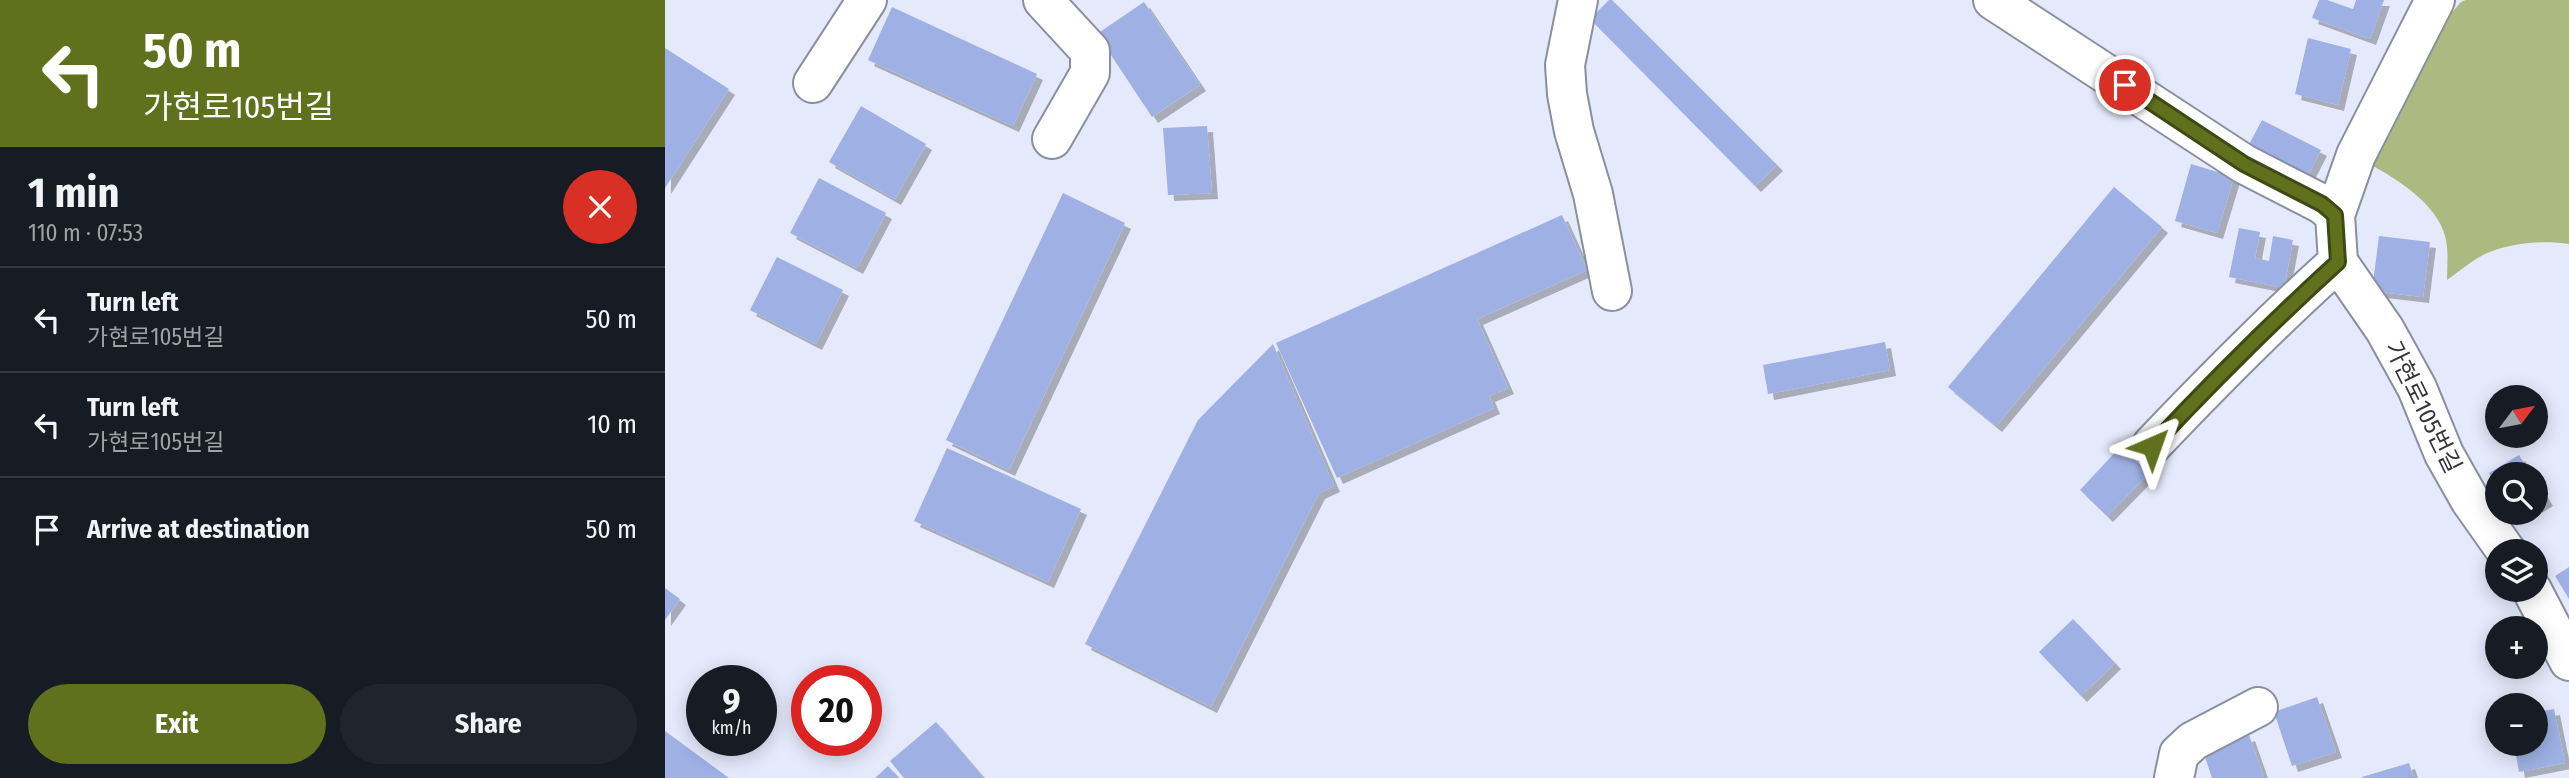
<!DOCTYPE html>
<meta charset="utf-8">
<style>
:root{--surface:#171b24;--page:#20242c;--text:#f1f3f6;--muted:#9ea1a6;--line:#363941;--accent:#61701d}
body{margin:0;font-family:"Fira Sans Condensed","Noto Sans KR",sans-serif;background:var(--page);color:var(--text);height:100vh;display:flex;flex-direction:column;font-size:26px;white-space:nowrap}
*{box-sizing:border-box;margin:0}
p{font-size:23px;color:var(--muted)}
.icon{flex:none;width:38px;height:38px;fill:none;stroke:currentColor;stroke-width:2;stroke-linecap:round;stroke-linejoin:round}
.map{position:relative;flex:1;overflow:hidden}
.drawer{display:flex;flex-direction:column;background:var(--surface);width:665px}
.drawer>*{flex:none}
.hud{background:#61701d;color:#fff;overflow:hidden}
.needle{width:46px;rotate:58deg}
.tools{position:absolute;left:1820px;top:385px;display:grid;gap:14px}
.tools a{display:grid;place-items:center;width:63px;height:63px;border-radius:50%;background:var(--surface);box-shadow:0 4px 18px #0003;font-size:35px}
.speed{position:absolute;left:21px;top:665px;display:flex;gap:14px;font-size:35px;font-weight:700;text-align:center}
.speed>*{display:grid;place-content:center;width:91px;height:91px;border-radius:50%;background:var(--surface);box-shadow:0 4px 18px #0003;line-height:1}
.speed small{font-size:18px;font-weight:400}
.speed .limit{border:10px solid #d22;background:#fff;color:#111}
.pin{position:absolute;display:grid;place-items:center;width:60px;height:60px;color:#fff;margin:-30px;border:4px solid #fff;border-radius:50%;box-shadow:0 2px 7px #0007}
.me{position:absolute;width:77px;margin:-38px;rotate:43deg;stroke-linejoin:round;filter:drop-shadow(0 0 5px #0008)}
.turn{display:flex;align-items:center;gap:24px;height:147px;padding:0 28px;font-size:32px}
.turn .icon{width:91px;height:91px;stroke-width:2.5}
.turn b{display:block;font-size:49px;line-height:60px}
.round{display:grid;place-items:center;flex:none;width:74px;height:74px;border-radius:37px;background:var(--page)}
.headline{display:flex;align-items:center;justify-content:space-between;height:119px;padding:0 28px}
h1{font-size:42px;font-weight:700;line-height:52px}
.primary-button{display:flex;gap:14px;margin-top:auto;padding:14px 28px}
.primary-button a{flex:1;height:80px;border-radius:42px;background:var(--accent);color:#fff;font-size:28px;font-weight:700;line-height:80px;text-align:center}
.primary-button a+a{background:var(--page);color:var(--text)}
ul{padding:0;list-style:none}
li{display:flex;align-items:center;gap:21px;height:105px;padding:0 28px;border-top:2px solid var(--line)}
li div{flex:1}
li b{display:block;font-size:26px}
li em{font-style:normal}
main{display:flex;flex:1;min-height:0}
.map>svg:first-child{display:block}
.forest{fill:#acba81}
.building{fill:#9eb0e4;filter:url(#shadow)}
.lines{fill:none;stroke-linecap:round;stroke-linejoin:round}
.minor-casing{stroke:#8a8f9e;stroke-width:42}
.minor{stroke:#fff;stroke-width:38}
.route-casing{stroke:#3f4913;stroke-width:18}
.route{stroke:#61701d;stroke-width:12}
.labels{text-anchor:middle;stroke-width:7;stroke-linejoin:round;paint-order:stroke}
.street-label{font-size:24px;fill:#34363c;stroke:#fff}
</style>
<main>
<section class="drawer">
<div class="hud">
<div class="turn"><svg class="icon" aria-label="left" viewBox="0 0 24 24"><path d="M17 20v-9H6M10 6l-5 5 5 5"/></svg><div><b>50 m</b>가현로105번길</div></div>
</div>
<div class="headline"><div><h1>1 min</h1><p>110 m · 07:53</p></div><a class="round" style="background:#d93025;color:#fff"><svg class="icon" aria-label="close" viewBox="0 0 24 24"><path d="M6 6l12 12M18 6L6 18"/></svg></a></div>
<ul>
<li><svg class="icon" aria-label="left" viewBox="0 0 24 24"><path d="M17 20v-9H6M10 6l-5 5 5 5"/></svg><div><b>Turn left</b><p>가현로105번길</p></div><em>50 m</em></li>
<li><svg class="icon" aria-label="left" viewBox="0 0 24 24"><path d="M17 20v-9H6M10 6l-5 5 5 5"/></svg><div><b>Turn left</b><p>가현로105번길</p></div><em>10 m</em></li>
<li><svg class="icon" aria-label="arrive" viewBox="0 0 24 24"><path d="M6 21V4h12l-3 4 3 4H6"/></svg><div><b>Arrive at destination</b></div><em>50 m</em></li>
</ul>
<div class="primary-button"><a>Exit</a><a>Share</a></div>
</section>
<div class="map">
<svg width="1904" height="778" viewBox="0 0 1904 778">
<defs>
<filter id="shadow"><feDropShadow dx="6" dy="6" stdDeviation="0" flood-color="#0004"/></filter>
</defs>
<rect width="100%" height="100%" fill="#e4eafb"/>
<!-- forest -->
<path class="forest" d="M1801,0H1904V244C1877,240 1843,243 1818,255C1805,262 1793,272 1782,280C1782,265 1784,250 1780,236C1772,204 1731,178 1704,164L1784,16L1796,2Z"/>
<!-- building -->
<path class="building" d="M944,0H947L1112,165L1090,186L925,19Z
M1654,0H1662L1688,9L1691,0H1719L1705,39L1647,18Z
M479,2L535,85L487,117L432,34Z
M227,7L372,74L348,126L203,60Z
M1643,38L1686,49L1673,105L1630,94Z
M0,48L64,89L0,188Z
M196,106L261,144L230,199L164,162Z
M1597,120L1656,150L1639,183L1580,152Z
M542,126L547,193L503,195L498,128Z
M1526,164L1569,177L1552,233L1510,221Z
M154,178L221,213L192,268L125,233Z
M1449,187L1497,227L1331,426L1283,387Z
M398,193L460,223L344,470L281,440Z
M897,215L922,270L812,319L843,388L824,396L829,408L672,478L611,343Z
M1574,228L1595,232L1590,258L1604,261L1608,236L1628,240L1619,288L1564,277Z
M1714,236L1765,242L1758,297L1707,291Z
M112,257L178,290L151,344L85,310Z
M1220,342L1225,370L1103,394L1098,365Z
M608,344L669,486L654,493L546,707L420,644L533,420Z
M1456,446L1484,473L1442,516L1415,490Z
M282,448L416,509L383,582L249,521Z
M1854,455L1866,474H1832V486L1824,473Z
M1871,481L1882,500L1871,507Z
M1904,567V599L1890,576Z
M0,588L15,599L0,620Z
M1408,619L1450,663L1416,696L1374,652Z
M1652,697L1671,752L1627,766L1609,712Z
M1889,709L1900,763L1854,772L1849,744H1871V712Z
M271,722L319,778H239L225,761Z
M0,731L64,778H0Z
M1584,735L1599,778H1547L1538,751Z
M1744,763L1749,778H1697V777Z
M223,766L234,778H210Z"/>
<g class="lines">
<!-- minor casing -->
<g class="minor-casing">
<path id="minor" d="M378,0L425,51V73L387,139
M913,0L900,65L902,94L909,131L928,194L947,291
M1328,0L1579,164L1657,204L1670,215L1673,262L1720,330L1752,388L1779,454L1805,500L1841,551
M148,83L202,0
M1670,215L1691,155L1770,0
M1487,445C1547,382 1608,320 1673,262
M1867,590L1904,661
M1509,778L1514,754L1528,741L1593,707"/>
</g>
<!-- minor -->
<use href="#minor" class="minor"/>
</g>
<g class="lines">
<!-- route casing -->
<g class="route-casing">
<path id="route" d="M1460,85L1579,164L1657,204L1670,215L1673,262C1608,321 1547,382 1487,446"/>
</g>
<!-- route -->
<use href="#route" class="route"/>
</g>
<g class="labels">
<!-- street labels -->
<g class="street-label">
<text transform="translate(1758 407) rotate(64)" y="8">가현로105번길</text>
</g>
</g>
</svg>
<div class="tools">
<a><svg class="needle" viewBox="-14 -14 28 28"><path d="M0-13l5 13h-10z" fill="#e53935"/><path d="M0 13l5-13h-10z" fill="#9ea1a6"/></svg></a>
<a><svg class="icon" aria-label="search" viewBox="0 0 24 24"><circle cx="10" cy="10" r="6"/><path d="M15 15l6 6"/></svg></a>
<a><svg class="icon" aria-label="layers" viewBox="0 0 24 24"><path d="M12 4l9 5-9 5-9-5zM3 14l9 5 9-5"/></svg></a>
<a>+</a>
<a>−</a>
</div>
<div class="speed"><div>9<small>km/h</small></div><div class="limit">20</div></div>
<div class="pin" style="left:1460px;top:85px;background:#d93025"><svg class="icon" aria-label="arrive" viewBox="0 0 24 24"><path d="M6 21V4h12l-3 4 3 4H6"/></svg></div>
<svg class="me" style="left:1487px;top:446px" viewBox="-20 -20 40 40"><path d="M0-17L14 15 0 8-14 15z" fill="#61701d" stroke="#fff" stroke-width="4"/></svg>
</div>
</main>
